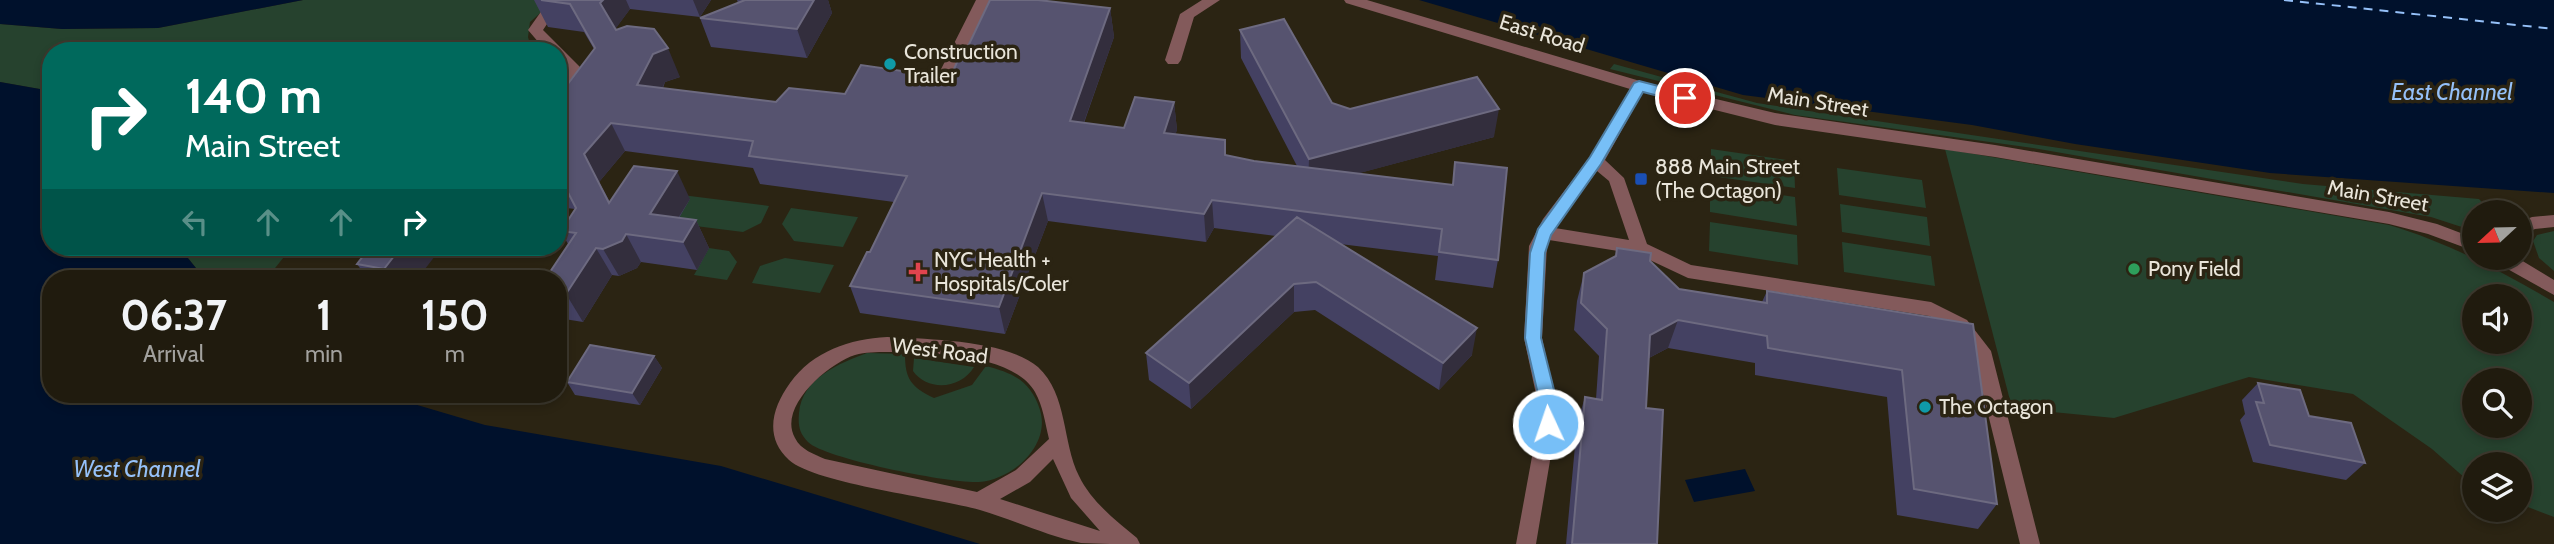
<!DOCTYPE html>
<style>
:root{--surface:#201b0e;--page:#282417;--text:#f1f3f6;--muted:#a2a19e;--line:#3d392e}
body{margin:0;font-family:Cabin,sans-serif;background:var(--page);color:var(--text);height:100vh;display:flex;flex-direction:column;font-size:26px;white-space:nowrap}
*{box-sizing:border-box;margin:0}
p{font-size:23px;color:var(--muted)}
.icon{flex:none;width:38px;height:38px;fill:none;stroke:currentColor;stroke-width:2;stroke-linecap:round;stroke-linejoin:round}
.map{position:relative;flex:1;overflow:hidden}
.side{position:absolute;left:42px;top:270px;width:525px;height:133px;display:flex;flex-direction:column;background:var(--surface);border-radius:28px;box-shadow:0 4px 10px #0003,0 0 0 2px var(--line)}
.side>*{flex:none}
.banner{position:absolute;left:42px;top:42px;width:525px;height:214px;border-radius:28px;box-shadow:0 4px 10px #0003,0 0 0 2px var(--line);background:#00695c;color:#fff;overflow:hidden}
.needle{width:46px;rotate:248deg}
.controls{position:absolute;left:2462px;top:200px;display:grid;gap:14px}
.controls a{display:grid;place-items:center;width:70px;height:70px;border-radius:50%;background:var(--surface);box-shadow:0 4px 10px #0003,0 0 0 2px var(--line);font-size:35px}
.pin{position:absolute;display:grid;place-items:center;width:60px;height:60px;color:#fff;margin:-30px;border:4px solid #fff;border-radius:50%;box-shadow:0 2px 7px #0007}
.me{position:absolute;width:77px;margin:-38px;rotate:357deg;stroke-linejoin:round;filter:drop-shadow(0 0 5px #0008)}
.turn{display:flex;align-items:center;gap:24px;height:147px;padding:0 28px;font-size:32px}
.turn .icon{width:91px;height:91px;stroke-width:2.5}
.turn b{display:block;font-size:49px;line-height:60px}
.lanes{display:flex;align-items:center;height:66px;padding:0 28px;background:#0003;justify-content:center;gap:35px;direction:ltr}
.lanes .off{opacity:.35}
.eta{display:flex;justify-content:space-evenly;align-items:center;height:119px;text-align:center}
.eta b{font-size:42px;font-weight:800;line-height:49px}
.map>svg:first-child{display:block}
.green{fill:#26422e;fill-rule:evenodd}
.water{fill:#00112c}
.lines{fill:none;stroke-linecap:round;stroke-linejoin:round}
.ferry{stroke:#95c1f9;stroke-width:2;stroke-dasharray:9 7;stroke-linecap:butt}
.minor{fill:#835a5b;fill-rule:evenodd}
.wall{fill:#444162}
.shaded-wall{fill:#332e3d}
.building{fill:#56536f;stroke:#6d6a80;stroke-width:2}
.route{fill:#77bff7;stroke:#4d7ca1;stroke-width:2}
.culture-dot{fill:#0f9aa8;stroke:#2b2413;stroke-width:2.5}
.transit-dot{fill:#1a4fb4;stroke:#2b2413;stroke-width:2.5}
.leisure-dot{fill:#2e9e5b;stroke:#2b2413;stroke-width:2.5}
.health-dot{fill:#e0444e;stroke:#2b2413;stroke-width:2.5}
.labels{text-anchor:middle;stroke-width:7;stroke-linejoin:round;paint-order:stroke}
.street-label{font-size:21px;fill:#e9e5da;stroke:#2b2413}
.poi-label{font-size:21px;fill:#e9e5da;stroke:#2b2413;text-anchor:start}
.water-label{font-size:23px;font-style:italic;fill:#95c1f9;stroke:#2b2413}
</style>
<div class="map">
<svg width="2554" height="544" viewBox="0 0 2554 544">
<rect width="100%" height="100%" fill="#2b2413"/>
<!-- green -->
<path class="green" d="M303,0H555L530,22L528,37L532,51H51V91L0,82V24L62,29L158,28Z
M1614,64L1757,103L1829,114L2303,184L2479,199L2491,212H2474V231L2431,217L2033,148L1795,115L1610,69Z
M1711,149L1794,161L1795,188L1711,176Z
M1945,149L2389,225C2449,243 2499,270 2554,302V517L2520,504V464H2474V486L2432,449L2353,394L2249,377L2114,418L2012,408ZM2474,296H2520V341H2474ZM2474,380H2520V425H2474Z
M1837,168L1922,180L1926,208L1839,195Z
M1710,185L1795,197L1797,226L1710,212Z
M650,191L769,206L761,223L743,232L632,218Z
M1840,204L1927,217L1930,246L1842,232Z
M791,208L857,217H858L843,247L794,241L782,224Z
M1710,222L1797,235L1798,265L1709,251Z
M2554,231V271L2539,258L2533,241L2537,235Z
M1842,242L1931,256L1935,286L1844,272Z
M179,247H292L267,278H204Z
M709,248L729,251L737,262L727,280L694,275Z
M785,258L834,265L820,293L752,283L760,266Z
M867,353L905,354C905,379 911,387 934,398L972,385L986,366C1013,373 1031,381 1040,410C1051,446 1012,480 979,482C953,484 825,459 808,442C799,433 798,425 799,413C802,378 840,363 867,353Z
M914,358L974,367C961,389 928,392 913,371Z"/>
<!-- water -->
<path class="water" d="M0,0H303L158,28L62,29L0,24Z
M1419,0H2554V193L2270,173L2075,144L1972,125L1743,95Z
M0,82L51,91V247H179L204,278H51V394H380L485,425L721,466L980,544H0Z
M1745,469L1755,491L1694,502L1685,480Z"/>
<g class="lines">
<!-- ferry -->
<path class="ferry" d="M2284,0L2554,29"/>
<!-- minor -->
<path class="minor" d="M559,0H580L555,12L543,30L580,67L566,107L558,112V84L564,68L558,61V51H546L528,30L545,6Z
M976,0H990L945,93H933L931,89Z
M1202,0H1220L1194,17L1181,60L1178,64H1168L1165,60L1180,14Z
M1344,0H1367L1640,81L1775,113L1995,145L2389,212L2437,224L2474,238V251L2428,234L2389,224L1995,157L1775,125L1643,92L1605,160L1624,178L1647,244L1691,265L1931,302L1967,320L1991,351L2040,544H2020L1973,353C1962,336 1947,324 1929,316L1688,278L1637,254L1549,240L1547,246L1542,338L1558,413L1536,544H1516L1540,413L1524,338L1529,246L1543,219L1590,157L1630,89L1346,3ZM1597,171L1609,181L1629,240L1555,228Z
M2554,215V227L2535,229L2520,236V222L2532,217Z
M2492,257H2516L2554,280V295L2495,262Z
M887,337C927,339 1007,340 1038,367C1068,395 1062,442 1079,476C1091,501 1115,520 1137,538L1140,544C1122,544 1099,544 1081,543C1047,536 1014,520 980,510C939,498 816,484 789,460C764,437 772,408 790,383C813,351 850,339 887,337ZM887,352C928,353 1013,353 1035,392C1043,406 1045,423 1049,439L1016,470L977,492L825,459C814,454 801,450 795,438C777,407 829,363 855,355C865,352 877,352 887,352ZM1053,459L1071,498L1100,531L1000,499L1030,482Z"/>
</g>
<!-- wall -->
<path class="wall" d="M534,0H711L700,17L630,9L615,29L680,77L665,82L663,88L776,102L845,94L950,78L961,61L1110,8L1114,37L1084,123L1124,128L1174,102L1177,130L1175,134L1226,155L1254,161L1297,166L1241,58L1240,30L1332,103L1350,109L1494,137L1359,173L1498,260L1493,288L1435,280L1438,256L1340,244L1472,355L1439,390L1315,310L1294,312L1191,409L1149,380L1146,353L1276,236L1214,228L1206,242L1048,221L1005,334L860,313L850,286L870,252L894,202L760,184L753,168L625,151L599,182L610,202L690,199L679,218L696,220L709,248L697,270L641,262L637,268L619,276L612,275L583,322L558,318V278L568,244L561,231L575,209L558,207V97L594,49L584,32L548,27Z
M737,0H828L832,13L807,58L711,47L700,18L738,3Z
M370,247L418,278H367L357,264Z
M1617,248L1650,261L1679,289L1762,302L1767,291L1973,324L1997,504L1978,529L1897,515L1887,397L1755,375V363L1668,348L1649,358L1646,408L1657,544H1566L1577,424L1585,397L1596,399L1599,356L1574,330L1577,301L1584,273L1615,257Z
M654,356L662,368L640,405L575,395L567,382Z
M2258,383L2309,416L2365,463L2346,480L2253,462L2240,420L2245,414L2242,400Z"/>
<!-- shaded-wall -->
<path class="shaded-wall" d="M603,0H626L630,9L614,31L600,3Z
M693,0H711L700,17Z
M814,0H828L832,13L807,58L797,29Z
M1110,8L1114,37L1074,150L1070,121Z
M668,48L680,77L665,82L650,113L637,85L653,54Z
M1174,102L1177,130L1167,161L1164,133Z
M1499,109L1494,137L1308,187L1309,159Z
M611,123L625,151L599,182L584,154Z
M677,171L690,199L665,239L650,214Z
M1042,193L1048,221L1005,334L999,307Z
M1212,200L1214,228L1206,242L1204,214Z
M696,220L709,248L697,270L683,242Z
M626,234L641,262L637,268L619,276L603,249Z
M401,247H442L418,278H391L384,269Z
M596,248L612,275L583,322L566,294Z
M1294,284V312L1191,409L1189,383Z
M1678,320L1668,348L1641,362L1650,335Z
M1477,328L1472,355L1439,390L1443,363Z
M654,356L662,368L640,405L632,393Z"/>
<!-- building -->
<path class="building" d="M541,0H603L600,3L616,30L627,26L654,29L668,48L653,54L637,85L776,102L789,88L845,94L861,65L950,78L958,60L961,61L990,0H1038L1110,8L1070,121L1124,128L1135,97L1174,102L1164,133L1225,140V155L1254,161L1453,185L1455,162L1507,168L1498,260L1439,252L1442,229L1212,200L1204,214L1042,193L999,307L850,286L867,252H870L907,176L749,156L753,141L611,123L584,154L609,203L634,166L677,171L650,214L696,220L683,242L626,234L622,241L603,249L596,248L566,294L558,293V278H546L576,233L561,231L576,208L562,181H558V97L595,48L570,4Z
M745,0H814L797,29L700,18Z
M1284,19L1332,103L1350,109L1477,77L1499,109L1309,159L1240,30Z
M1297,217L1477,328L1443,363L1316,282L1294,284L1189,383L1146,353Z
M370,247H401L384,269L357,264Z
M1617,248L1651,253L1650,261L1679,289L1767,303V291L1973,324L1997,504L1914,489L1902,370L1768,348L1767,336L1678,320L1650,335L1646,408L1663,410L1657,544H1572L1585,397L1602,400L1607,329L1581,303L1584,273L1616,256Z
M590,345L654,356L632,393L567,382Z
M2258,383L2300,390L2309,416L2351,423L2365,463L2270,445L2256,402L2264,403Z"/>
<!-- route -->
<path class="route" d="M1639,81L1690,94L1692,98L1685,103L1643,92L1601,164L1551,235L1545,253L1541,338L1554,390L1556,424L1548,432L1539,424L1537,390L1525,338L1530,253L1538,229L1590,157L1634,83Z"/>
<!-- markers -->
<g class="culture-dot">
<circle cx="890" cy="64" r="7"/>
<circle cx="1925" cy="407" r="7"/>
</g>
<rect class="transit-dot" x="1634" y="172" width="14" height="14" rx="3.5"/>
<circle class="leisure-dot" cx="2134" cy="269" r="7"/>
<path class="health-dot" d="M914.5 261.5h7v7h7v7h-7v7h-7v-7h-7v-7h7z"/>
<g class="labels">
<!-- street labels -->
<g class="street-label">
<text transform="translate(1542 34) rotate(17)" y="7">East Road</text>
<text transform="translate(1818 102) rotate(9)" y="7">Main Street</text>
<text transform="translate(2378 196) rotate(10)" y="7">Main Street</text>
<text transform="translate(940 351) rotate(7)" y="7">West Road</text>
</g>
<!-- poi labels -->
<g class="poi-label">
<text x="904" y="59">Construction<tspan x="904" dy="24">Trailer</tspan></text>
<text x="1655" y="174">888 Main Street<tspan x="1655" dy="24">(The Octagon)</tspan></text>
<text x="934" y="267">NYC Health +<tspan x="934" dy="24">Hospitals/Coler</tspan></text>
<text x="2148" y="276">Pony Field</text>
<text x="1939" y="414">The Octagon</text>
</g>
<!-- water labels -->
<g class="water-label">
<text x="2452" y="100">East Channel</text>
<text x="137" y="477">West Channel</text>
</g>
</g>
</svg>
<div class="controls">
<a><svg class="needle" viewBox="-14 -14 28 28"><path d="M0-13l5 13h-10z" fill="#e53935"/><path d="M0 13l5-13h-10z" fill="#a2a19e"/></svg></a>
<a><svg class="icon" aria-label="sound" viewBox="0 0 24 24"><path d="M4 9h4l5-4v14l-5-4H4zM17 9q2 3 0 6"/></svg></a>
<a><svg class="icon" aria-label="search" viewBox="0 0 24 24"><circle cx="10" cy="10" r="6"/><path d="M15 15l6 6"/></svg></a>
<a><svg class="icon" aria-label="layers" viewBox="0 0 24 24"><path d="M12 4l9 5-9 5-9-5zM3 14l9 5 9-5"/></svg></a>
</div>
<div class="pin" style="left:1685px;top:98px;background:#d93025"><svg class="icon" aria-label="arrive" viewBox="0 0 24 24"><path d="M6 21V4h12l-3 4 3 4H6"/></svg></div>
<svg class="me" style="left:1548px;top:424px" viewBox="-20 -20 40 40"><circle r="17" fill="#77bff7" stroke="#fff" stroke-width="3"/><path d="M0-11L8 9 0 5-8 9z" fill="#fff"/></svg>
<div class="banner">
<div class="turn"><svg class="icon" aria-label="right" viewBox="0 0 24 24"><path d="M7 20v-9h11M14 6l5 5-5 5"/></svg><div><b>140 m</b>Main Street</div></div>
<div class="lanes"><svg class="icon off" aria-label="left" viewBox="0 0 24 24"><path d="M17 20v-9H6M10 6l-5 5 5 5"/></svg><svg class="icon off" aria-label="ahead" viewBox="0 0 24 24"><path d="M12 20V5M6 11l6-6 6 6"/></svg><svg class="icon off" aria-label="ahead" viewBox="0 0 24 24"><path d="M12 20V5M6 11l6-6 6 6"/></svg><svg class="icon" aria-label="right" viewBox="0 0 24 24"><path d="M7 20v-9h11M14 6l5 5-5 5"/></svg></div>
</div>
<section class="side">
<div class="eta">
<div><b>06:37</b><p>Arrival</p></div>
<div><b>1</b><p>min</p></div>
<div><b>150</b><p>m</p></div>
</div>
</section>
</div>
